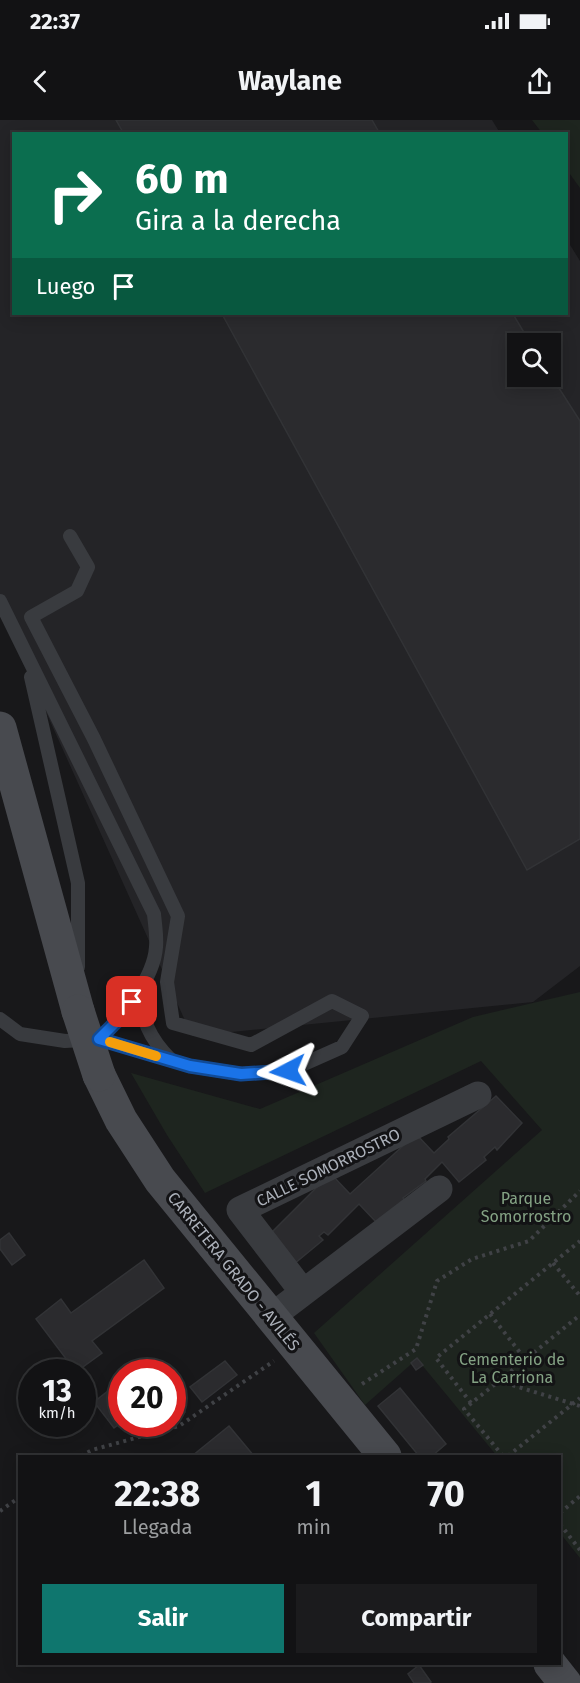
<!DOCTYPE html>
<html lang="es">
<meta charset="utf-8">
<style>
:root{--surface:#121214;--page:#1b1b1d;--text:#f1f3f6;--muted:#9c9ea0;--line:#313234;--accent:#0f766e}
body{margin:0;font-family:"Fira Sans",sans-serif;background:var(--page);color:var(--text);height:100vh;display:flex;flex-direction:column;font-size:22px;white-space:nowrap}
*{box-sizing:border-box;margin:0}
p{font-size:20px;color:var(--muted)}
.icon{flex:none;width:33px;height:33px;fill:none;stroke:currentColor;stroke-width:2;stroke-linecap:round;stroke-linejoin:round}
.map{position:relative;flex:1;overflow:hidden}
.drawer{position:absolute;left:18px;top:1335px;width:543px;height:210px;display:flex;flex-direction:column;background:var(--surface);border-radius:0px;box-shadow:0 3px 15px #0003,0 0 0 2px var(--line)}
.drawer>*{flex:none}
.top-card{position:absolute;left:12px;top:12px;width:556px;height:183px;border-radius:0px;box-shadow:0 3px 15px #0003,0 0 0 2px var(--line);background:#0b6e4f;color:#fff;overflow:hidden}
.controls{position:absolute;left:507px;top:213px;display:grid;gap:12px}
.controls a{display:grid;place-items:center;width:54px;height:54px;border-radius:0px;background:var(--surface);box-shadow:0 3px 15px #0003,0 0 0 2px var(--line);font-size:30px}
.speed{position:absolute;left:18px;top:1239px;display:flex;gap:12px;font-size:30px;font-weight:700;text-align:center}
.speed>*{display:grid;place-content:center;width:78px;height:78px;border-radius:50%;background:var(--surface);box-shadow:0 3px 15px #0003,0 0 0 2px var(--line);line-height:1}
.speed small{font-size:15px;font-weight:400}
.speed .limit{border:9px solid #d22;background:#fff;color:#111}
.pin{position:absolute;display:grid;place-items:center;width:51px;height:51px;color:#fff;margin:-26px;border-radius:12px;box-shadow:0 3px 9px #0006}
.me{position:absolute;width:66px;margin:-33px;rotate:266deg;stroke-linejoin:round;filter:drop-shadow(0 0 4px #0008)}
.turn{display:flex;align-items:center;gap:21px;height:126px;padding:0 24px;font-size:27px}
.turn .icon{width:78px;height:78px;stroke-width:2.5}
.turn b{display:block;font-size:42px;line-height:51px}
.then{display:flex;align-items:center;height:57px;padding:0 24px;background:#0003;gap:12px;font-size:22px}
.eta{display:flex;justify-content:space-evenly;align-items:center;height:102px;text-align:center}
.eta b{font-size:36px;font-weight:700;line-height:42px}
.primary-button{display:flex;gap:12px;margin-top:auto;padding:12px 24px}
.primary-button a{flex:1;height:69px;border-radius:0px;background:var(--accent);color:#fff;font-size:24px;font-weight:700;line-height:69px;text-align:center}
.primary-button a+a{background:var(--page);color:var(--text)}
.status{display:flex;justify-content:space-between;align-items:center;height:42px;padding:0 30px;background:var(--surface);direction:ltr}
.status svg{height:16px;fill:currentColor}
header{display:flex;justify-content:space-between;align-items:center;height:78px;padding:0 24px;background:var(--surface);font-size:27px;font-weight:700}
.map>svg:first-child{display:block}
.built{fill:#242427;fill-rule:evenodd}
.green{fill:#1e251f}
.building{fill:#2b2b2e;stroke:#323336;stroke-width:1.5}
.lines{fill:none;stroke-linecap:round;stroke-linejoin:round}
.path{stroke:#404246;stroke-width:4;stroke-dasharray:3 4.5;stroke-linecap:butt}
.service{stroke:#393b3f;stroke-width:14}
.minor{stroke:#393b3f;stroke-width:27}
.secondary{stroke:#484a4f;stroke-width:33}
.secondary-bridge{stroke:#484a4f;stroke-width:33}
.route-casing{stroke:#114b97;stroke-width:15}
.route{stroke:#1a73e8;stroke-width:10}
.slow{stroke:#f59e0b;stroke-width:10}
.labels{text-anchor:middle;stroke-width:6;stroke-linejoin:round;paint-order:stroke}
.street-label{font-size:16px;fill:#abb0b9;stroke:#131315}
.park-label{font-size:16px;fill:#84a284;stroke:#131315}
</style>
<div class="status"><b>22:37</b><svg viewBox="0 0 49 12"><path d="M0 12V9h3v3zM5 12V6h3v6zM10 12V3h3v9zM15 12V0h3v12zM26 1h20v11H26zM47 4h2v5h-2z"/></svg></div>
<header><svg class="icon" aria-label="back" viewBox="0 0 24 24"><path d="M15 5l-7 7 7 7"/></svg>Waylane<svg class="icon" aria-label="share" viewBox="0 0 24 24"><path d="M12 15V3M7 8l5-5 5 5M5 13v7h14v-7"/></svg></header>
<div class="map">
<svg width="580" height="1563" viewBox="0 0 580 1563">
<rect width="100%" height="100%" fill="#18181a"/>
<!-- built -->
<path class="built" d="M0,0H492L500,13L14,14V194H567V120L580,141V846L533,882L192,916L0,490ZM518,224H550V256H518Z"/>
<!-- green -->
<path class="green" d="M532,0H580V68L567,50V14L542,13Z
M580,872V1438L560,1413V1336H497L417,1239L365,1285L314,1213L542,1010L481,941L205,1073L167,1015L131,953L260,989L473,897Z"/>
<!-- building -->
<path class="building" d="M116,0H372L380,14H124Z
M222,194H513L531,224H518V256H550V254L580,301V719L527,750Z
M496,976L522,1003L497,1030L495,1027L484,1037L486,1040L459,1062L442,1042L425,1059L426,1061L403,1078L405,1081L377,1103L359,1084L328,1115L324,1112L319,1116L323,1120L294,1144L268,1116L316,1068L332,1055L350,1074L416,1014L434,1033L449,1019L448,1017Z
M9,1113L25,1135L12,1145L0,1129V1120Z
M144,1140L164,1168L92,1221L102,1233L76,1252L36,1199L61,1179L71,1193Z
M417,1238L423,1245L416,1250L411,1243Z
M225,1241L237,1255L202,1282L190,1267Z
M122,1260V1302L114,1308L94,1282Z
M400,1268L446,1324L432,1336H419L378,1286Z
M177,1273L185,1292L172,1296V1275Z
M229,1306L254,1336H192Z
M419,1545L431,1562L430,1563H414L408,1554Z"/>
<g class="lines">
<!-- path -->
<path class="path" d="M553,1143L580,1176
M490,1194L525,1239
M499,1261L580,1195
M362,1264L416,1229L437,1161L472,1139L529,1121L580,1071
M471,1283L436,1238L580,1121
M81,1336L92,1330L179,1306L274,1241
M503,1336L464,1289L499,1261L580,1286
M508,1336L580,1278
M0,1391L20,1377
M560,1393L580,1376
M560,1404L580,1430"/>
<!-- service -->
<path class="service" d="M0,481L154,794C155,805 157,816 156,827C154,859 121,898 99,919
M31,557L78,763V847
M139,870C143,901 148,917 171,940
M0,899L20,914L65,921L99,919L190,946L241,954L288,951L342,927L362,896L332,881L251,925L173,903L167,862L178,796L94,619L31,497L77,471L88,447L70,416"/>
<!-- minor -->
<path class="minor" d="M303,1172L240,1090L478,975
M271,1197L439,1069"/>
<!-- secondary -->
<path class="secondary" d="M0,608L78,891
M99,955L121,1000L160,1060L385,1336
M550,1544L565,1563"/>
<!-- secondary-bridge -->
<path class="secondary-bridge" d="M78,891L99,955"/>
</g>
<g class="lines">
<!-- route casing -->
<g class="route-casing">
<path id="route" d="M132,882L125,893L99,919L190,946L241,954L288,951"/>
</g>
<!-- route -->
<use href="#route" class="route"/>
<!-- slow -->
<path class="slow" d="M110,922L156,936"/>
</g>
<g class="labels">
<!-- street labels -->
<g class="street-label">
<text transform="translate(328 1047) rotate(-26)" y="6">CALLE SOMORROSTRO</text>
<text transform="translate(234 1151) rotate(51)" y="6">CARRETERA GRADO - AVILÉS</text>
</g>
<!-- park labels -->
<g class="park-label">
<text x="526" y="1084">Parque<tspan x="526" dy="18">Somorrostro</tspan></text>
<text x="512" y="1245">Cementerio de<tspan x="512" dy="18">La Carriona</tspan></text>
</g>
</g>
</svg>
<div class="controls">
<a><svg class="icon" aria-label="search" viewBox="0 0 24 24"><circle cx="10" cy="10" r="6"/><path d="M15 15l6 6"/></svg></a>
</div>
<div class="speed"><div>13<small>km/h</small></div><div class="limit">20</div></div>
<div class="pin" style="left:132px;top:882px;background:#d93025"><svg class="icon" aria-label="arrive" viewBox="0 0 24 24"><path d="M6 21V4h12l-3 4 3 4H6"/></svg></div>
<svg class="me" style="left:288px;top:951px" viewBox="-20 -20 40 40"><path d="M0-17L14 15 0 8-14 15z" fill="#1a73e8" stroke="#fff" stroke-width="4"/></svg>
<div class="top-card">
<div class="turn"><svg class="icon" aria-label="right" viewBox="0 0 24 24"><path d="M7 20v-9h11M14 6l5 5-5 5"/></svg><div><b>60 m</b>Gira a la derecha</div></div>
<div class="then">Luego<svg class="icon" aria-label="arrive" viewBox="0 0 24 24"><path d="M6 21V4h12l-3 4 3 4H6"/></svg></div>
</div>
<section class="drawer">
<div class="eta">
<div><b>22:38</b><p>Llegada</p></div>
<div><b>1</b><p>min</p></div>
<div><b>70</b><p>m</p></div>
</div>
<div class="primary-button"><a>Salir</a><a>Compartir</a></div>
</section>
</div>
